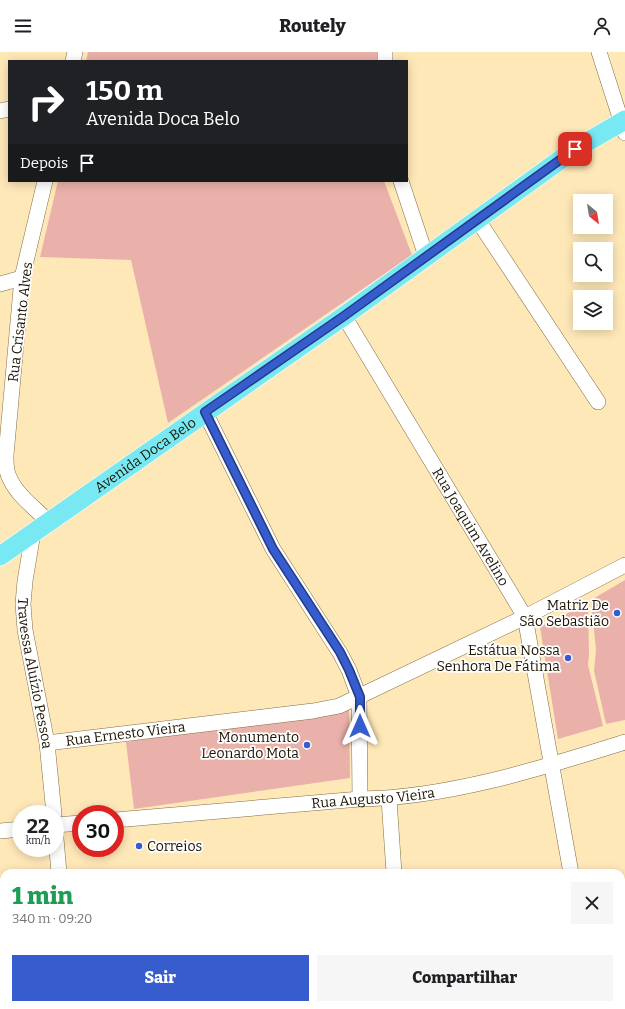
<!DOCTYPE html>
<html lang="pt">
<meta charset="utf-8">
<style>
:root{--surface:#fff;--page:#f6f6f6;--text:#202124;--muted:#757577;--accent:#365ccd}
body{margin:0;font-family:Bitter,serif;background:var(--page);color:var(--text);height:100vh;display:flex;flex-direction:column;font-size:15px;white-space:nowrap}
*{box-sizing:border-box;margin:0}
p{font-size:13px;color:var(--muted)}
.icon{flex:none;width:22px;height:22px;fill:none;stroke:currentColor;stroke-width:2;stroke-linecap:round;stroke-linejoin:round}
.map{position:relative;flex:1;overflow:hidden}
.details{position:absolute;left:0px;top:817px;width:625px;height:140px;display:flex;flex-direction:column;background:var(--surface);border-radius:12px 12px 0 0;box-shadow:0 2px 10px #0003}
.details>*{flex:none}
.banner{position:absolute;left:8px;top:8px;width:400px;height:122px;border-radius:0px;box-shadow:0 2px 10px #0003;background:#202124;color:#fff;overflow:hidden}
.needle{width:26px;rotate:150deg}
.controls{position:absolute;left:573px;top:142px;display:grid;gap:8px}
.controls a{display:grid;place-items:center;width:40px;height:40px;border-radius:0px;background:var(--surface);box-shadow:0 2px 10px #0003;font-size:20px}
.speed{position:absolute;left:12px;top:753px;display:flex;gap:8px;font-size:20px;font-weight:700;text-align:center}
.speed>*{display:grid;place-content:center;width:52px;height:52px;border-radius:50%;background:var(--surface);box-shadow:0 2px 10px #0003;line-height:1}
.speed small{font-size:10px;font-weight:400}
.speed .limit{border:6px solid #d22;background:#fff;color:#111}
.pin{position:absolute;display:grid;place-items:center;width:34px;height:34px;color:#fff;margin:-17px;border-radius:8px;box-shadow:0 2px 6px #0006}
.me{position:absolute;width:44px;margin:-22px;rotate:0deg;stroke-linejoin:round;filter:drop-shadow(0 0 3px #0008)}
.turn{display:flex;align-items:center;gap:14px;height:84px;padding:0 12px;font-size:18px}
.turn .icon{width:52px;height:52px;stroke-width:2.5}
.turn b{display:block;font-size:28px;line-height:34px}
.then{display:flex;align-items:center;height:38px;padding:0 12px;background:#0003;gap:8px;font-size:15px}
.round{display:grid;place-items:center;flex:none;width:42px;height:42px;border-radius:0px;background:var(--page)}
.overview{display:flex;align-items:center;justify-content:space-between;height:68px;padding:0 12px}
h1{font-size:24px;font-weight:800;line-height:30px;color:#1e9e55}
.action{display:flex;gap:8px;margin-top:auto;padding:8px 12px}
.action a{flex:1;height:46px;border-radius:0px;background:var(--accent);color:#fff;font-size:16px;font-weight:800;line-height:46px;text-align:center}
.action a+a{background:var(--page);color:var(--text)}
header{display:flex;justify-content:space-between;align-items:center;height:52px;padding:0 12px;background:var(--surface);font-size:18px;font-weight:800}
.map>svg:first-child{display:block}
.green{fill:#eab1ab}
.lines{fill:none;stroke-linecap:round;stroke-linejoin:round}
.minor-casing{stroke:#836e42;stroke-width:16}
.major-casing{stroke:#fff;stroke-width:20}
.minor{stroke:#fff;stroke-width:15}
.major{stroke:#78e8f3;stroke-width:19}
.route-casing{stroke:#233c85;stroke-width:10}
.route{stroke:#365ccd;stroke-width:7}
.poi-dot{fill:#365ccd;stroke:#fff;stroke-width:1.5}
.labels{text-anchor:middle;stroke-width:3.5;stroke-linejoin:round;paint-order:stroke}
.street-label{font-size:14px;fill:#1c1403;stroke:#fff}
.poi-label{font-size:14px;fill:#1c1403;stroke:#fff;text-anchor:end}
</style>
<header><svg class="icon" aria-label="menu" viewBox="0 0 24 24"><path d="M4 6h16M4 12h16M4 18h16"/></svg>Routely<svg class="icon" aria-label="person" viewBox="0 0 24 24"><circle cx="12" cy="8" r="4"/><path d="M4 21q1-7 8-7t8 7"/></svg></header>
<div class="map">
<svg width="625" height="957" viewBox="0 0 625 957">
<rect width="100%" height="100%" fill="#ffe8b8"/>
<!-- green -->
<path class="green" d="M88,0H378V9H86Z
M58,129H384L412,203L168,371L131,208L40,205Z
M625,528V668L606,672L594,619L596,598L591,548Z
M588,551L589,603L588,613L603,674L558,687L540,575Z
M349,656L350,726L134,757L126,690Z"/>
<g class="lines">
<!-- minor casing -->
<g class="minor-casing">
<g id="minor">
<path d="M385,0V9"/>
<path d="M599,0L625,81"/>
<path d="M73,9L75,0"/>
<path d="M0,59L9,57"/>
<path d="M45,129L22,226L6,403C6,408 6,414 7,419C13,441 34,455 49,470"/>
<path d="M401,129L426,204"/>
<path d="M477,167L598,350"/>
<path d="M0,232L22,226"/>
<path id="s1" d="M344,264L525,565L571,821"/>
<path d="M205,360L273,497L340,601L349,618L359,645L360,747"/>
<path id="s2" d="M33,481L25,529L23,552L25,578L47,691L54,762"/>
<path id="s3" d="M47,691L313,659L339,654L525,565L625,513"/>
<path d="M389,747L394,821"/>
<path id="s4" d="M115,768L360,747C448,746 542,716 625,690"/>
<path d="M55,773L81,771"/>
<path d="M55,775L59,821"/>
<path d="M0,779L21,777"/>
<path d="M621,836L625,835"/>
<path d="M378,953L380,957"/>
<path d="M401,953V957"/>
<path d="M593,953L594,957"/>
<path d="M20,957L27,953"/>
</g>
</g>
<!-- major casing -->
<g class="major-casing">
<g id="major">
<path id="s5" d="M0,504L344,264L575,97L625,68"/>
</g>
</g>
<!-- minor -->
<use href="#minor" class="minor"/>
<!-- major -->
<use href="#major" class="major"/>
</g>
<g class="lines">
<!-- route casing -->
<g class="route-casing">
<path id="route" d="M360,674V645L349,618L340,600L273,497L205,360L344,264L575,97"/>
</g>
<!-- route -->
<use href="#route" class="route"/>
</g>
<!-- markers -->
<g class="poi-dot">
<circle cx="617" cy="561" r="4"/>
<circle cx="568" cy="606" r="4"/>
<circle cx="307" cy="693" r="4"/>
<circle cx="139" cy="794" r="4"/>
</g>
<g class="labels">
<!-- street labels -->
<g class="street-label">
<text transform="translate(20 270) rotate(-83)" y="5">Rua Crisanto Alves</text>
<text dy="5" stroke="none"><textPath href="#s5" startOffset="177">Avenida Doca Belo</textPath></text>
<text dy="5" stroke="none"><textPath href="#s1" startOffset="246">Rua Joaquim Avelino</textPath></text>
<text dy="5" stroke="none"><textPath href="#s2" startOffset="142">Travessa Aluízio Pessoa</textPath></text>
<text dy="5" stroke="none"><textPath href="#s3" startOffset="79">Rua Ernesto Vieira</textPath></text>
<text dy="5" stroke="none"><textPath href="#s4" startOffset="259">Rua Augusto Vieira</textPath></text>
</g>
<!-- poi labels -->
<g class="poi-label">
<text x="609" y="558">Matriz De<tspan x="609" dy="16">São Sebastião</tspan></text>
<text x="560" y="603">Estátua Nossa<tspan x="560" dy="16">Senhora De Fátima</tspan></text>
<text x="299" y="690">Monumento<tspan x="299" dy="16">Leonardo Mota</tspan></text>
<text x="147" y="799" text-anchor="start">Correios</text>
</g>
</g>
</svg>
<div class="controls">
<a><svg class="needle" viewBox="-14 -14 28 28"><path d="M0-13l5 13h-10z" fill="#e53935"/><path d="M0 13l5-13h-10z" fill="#757577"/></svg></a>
<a><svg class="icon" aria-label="search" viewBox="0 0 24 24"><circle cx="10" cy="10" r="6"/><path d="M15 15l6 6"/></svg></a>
<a><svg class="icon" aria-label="layers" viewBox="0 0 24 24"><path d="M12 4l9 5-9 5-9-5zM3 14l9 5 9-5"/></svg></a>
</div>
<div class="speed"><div>22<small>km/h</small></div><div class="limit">30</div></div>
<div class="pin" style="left:575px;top:97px;background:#d93025"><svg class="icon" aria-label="arrive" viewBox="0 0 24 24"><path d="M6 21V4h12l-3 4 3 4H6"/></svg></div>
<svg class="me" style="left:360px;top:674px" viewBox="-20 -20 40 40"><path d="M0-17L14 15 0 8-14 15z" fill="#365ccd" stroke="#fff" stroke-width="4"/></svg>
<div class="banner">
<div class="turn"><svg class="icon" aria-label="right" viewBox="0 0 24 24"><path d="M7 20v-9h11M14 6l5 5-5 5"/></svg><div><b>150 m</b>Avenida Doca Belo</div></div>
<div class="then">Depois<svg class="icon" aria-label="arrive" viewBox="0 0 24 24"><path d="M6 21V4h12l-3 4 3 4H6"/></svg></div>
</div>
<section class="details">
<div class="overview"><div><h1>1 min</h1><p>340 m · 09:20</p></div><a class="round"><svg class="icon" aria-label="close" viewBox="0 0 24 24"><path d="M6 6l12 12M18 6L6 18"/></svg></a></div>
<div class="action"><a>Sair</a><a>Compartilhar</a></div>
</section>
</div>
